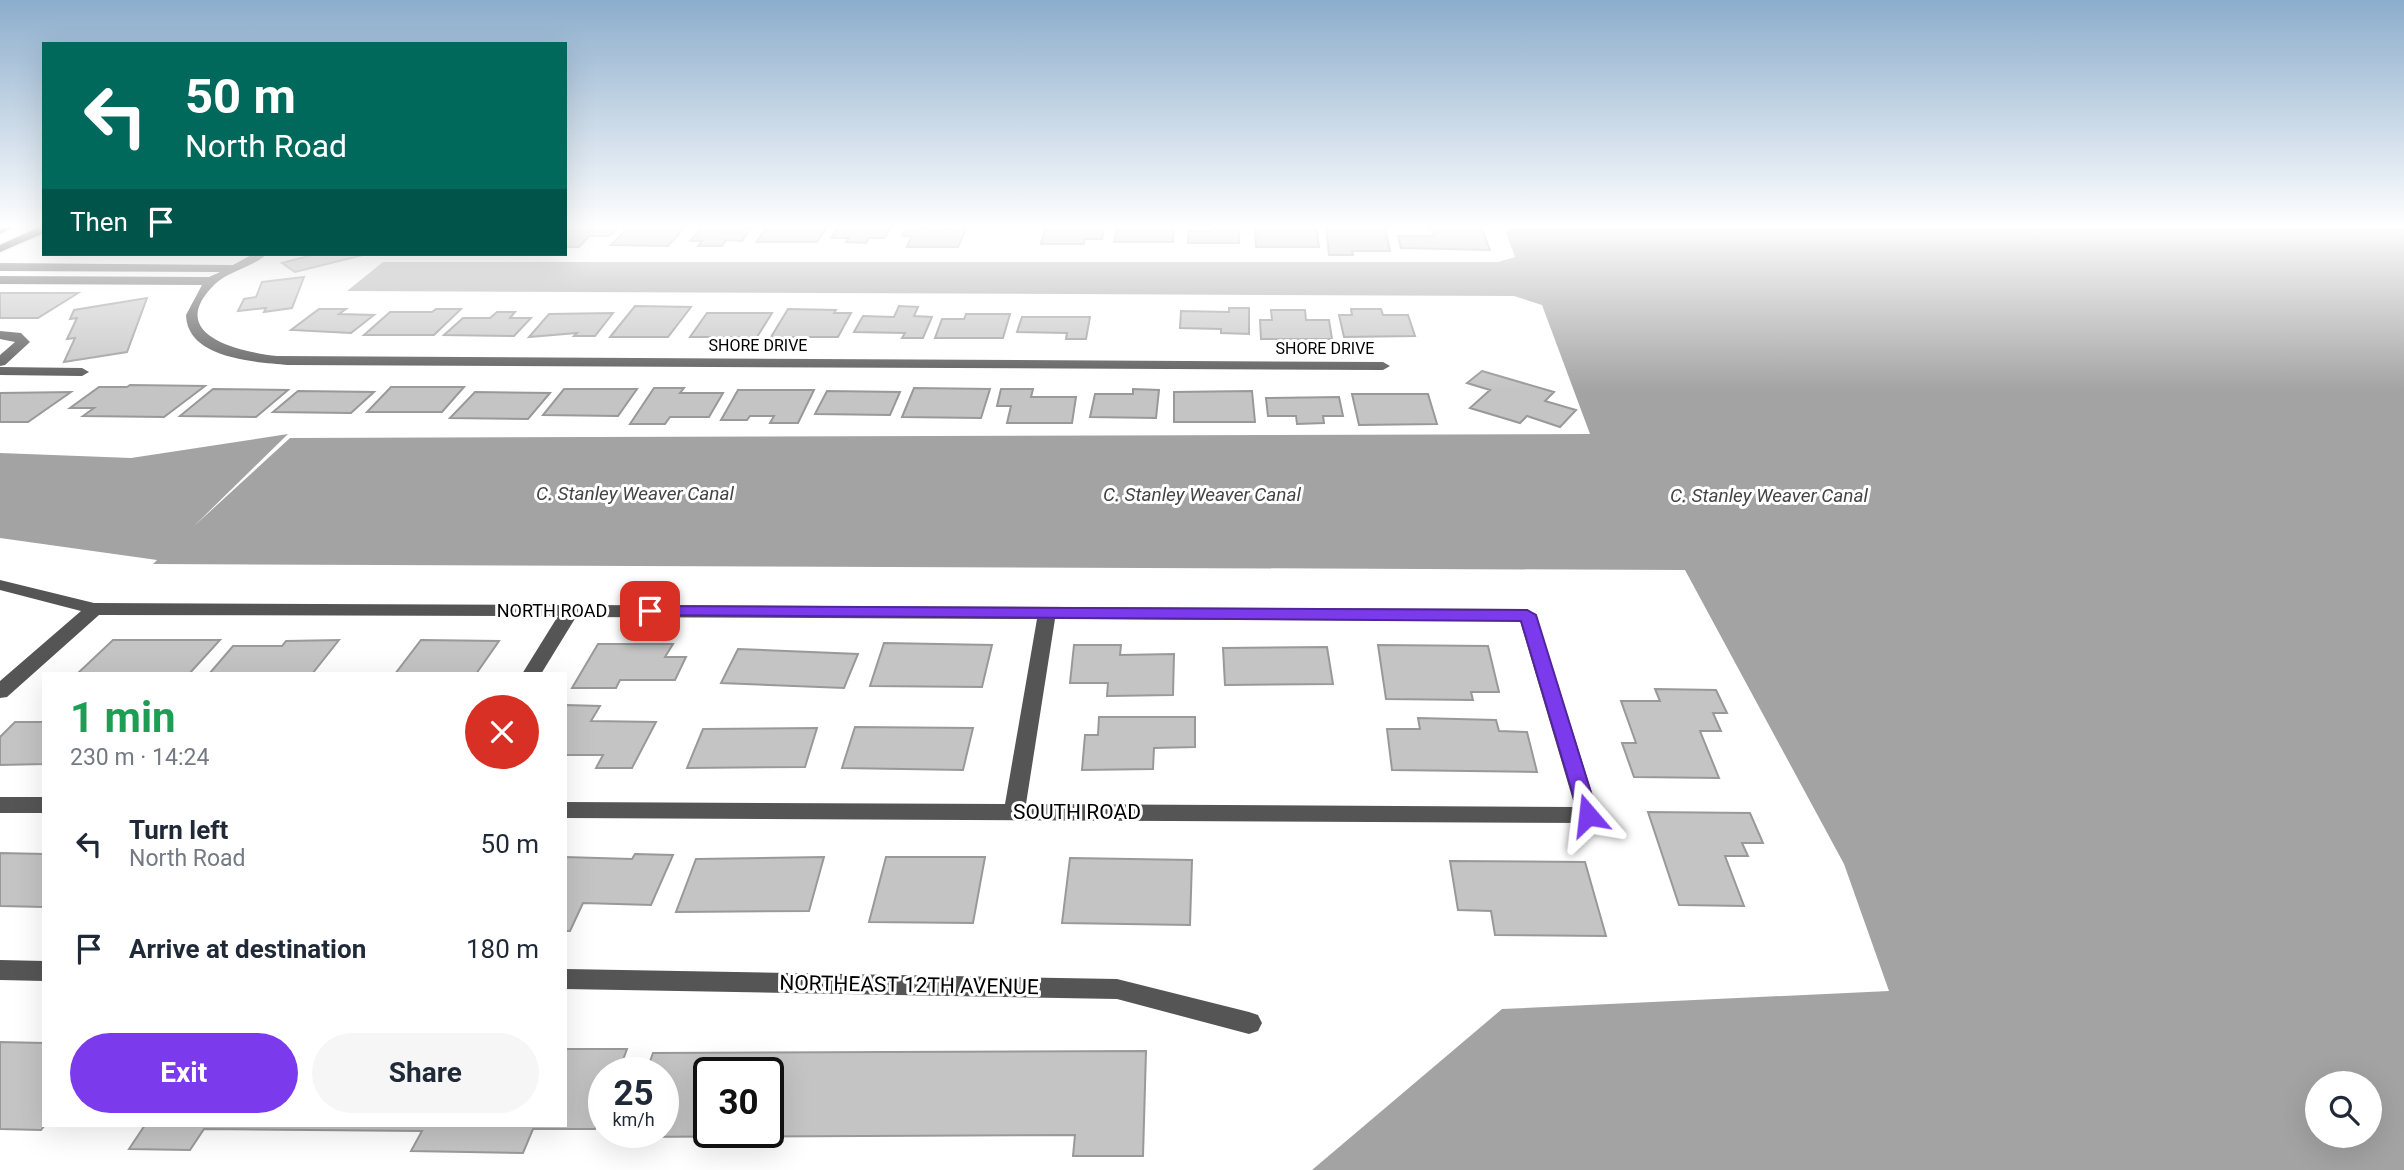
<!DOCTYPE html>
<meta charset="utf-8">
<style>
:root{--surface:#fff;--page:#f6f6f7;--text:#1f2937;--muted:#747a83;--accent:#7c3aed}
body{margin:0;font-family:Roboto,sans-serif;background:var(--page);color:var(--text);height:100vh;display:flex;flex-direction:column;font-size:26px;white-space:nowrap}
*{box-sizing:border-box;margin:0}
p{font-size:23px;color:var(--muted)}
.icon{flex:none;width:38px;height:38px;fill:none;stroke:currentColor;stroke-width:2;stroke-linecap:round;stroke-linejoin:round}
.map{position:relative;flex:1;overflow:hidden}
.sheet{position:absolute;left:42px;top:672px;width:525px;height:455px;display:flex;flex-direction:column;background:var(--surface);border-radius:0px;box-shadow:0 7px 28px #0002}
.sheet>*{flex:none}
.guide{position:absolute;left:42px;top:42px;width:525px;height:214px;border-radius:0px;box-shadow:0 7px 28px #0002;background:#00695c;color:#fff;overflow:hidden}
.tools{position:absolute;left:2305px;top:1071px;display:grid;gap:14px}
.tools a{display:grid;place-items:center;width:77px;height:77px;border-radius:50%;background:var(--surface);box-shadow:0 7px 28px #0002;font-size:35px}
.speed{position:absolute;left:588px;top:1057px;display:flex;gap:14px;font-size:35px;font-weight:700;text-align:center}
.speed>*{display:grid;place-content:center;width:91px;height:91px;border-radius:50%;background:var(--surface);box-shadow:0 7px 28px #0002;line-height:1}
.speed small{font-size:18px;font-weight:400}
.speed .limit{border:4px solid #111;border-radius:10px;background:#fff;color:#111}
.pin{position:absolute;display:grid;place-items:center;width:60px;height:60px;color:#fff;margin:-30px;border-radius:14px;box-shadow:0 4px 10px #0006}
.me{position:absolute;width:77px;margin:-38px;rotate:343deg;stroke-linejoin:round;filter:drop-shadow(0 0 5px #0008)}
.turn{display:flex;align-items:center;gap:24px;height:147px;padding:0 28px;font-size:32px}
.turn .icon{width:91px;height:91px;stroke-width:2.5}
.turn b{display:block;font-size:49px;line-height:60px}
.then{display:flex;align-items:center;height:66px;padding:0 28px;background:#0003;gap:14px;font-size:26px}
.round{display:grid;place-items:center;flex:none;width:74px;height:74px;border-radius:37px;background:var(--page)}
.overview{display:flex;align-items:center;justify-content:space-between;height:119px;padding:0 28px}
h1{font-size:42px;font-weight:700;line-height:52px;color:#1e9e55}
.cta{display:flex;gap:14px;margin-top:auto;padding:14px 28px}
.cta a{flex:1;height:80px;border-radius:42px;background:var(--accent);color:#fff;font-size:28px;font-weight:700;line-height:80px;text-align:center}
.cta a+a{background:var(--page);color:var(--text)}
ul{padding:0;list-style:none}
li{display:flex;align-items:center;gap:21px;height:105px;padding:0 28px}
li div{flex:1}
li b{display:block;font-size:26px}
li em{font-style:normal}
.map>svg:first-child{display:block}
.water{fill:#a3a3a3;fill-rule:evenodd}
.building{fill:#c4c4c4;stroke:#999;stroke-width:2;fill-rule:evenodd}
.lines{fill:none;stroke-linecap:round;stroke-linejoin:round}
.major-casing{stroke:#dbdbdb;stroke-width:3}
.minor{fill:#555;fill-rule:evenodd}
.major{fill:#000;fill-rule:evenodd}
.route{fill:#7c3aed;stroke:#51269a;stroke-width:2}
.labels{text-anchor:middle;stroke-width:6;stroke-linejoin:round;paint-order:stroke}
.far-street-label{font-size:16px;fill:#000;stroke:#fff}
.street-label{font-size:18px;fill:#000;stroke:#fff}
.water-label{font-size:19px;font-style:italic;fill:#444;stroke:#fff}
.near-street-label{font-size:21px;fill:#000;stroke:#fff}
</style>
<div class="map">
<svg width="2404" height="1170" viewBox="0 0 2404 1170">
<rect width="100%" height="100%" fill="#fff"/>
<!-- water -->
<path class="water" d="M1504,227H2404V1170H1312L1502,1009L1889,991L1844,864L1685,570L153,564L157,560L0,538V453L131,458L288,434L193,527L290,438L1590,434L1542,305L1514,296L347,291L383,262H1498L1515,257ZM2317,1083H2370V1136H2317Z"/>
<!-- building -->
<path class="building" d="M565,227H618L609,236H589L579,247H565Z
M629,227H685L668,246L611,245Z
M702,227H752L742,241L726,240L722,246H698L702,241H690Z
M767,227H827L817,242H756Z
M838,227H891L885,238H869L866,243L846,242L849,238H831Z
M906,227L948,229L967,227L958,247H907L912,236H902Z
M1045,227H1073L1104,228L1102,239H1085L1084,244H1041Z
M1117,227L1174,228L1173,242H1114Z
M1214,227H1239V243H1188L1189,231H1213Z
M1255,227H1316L1319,247H1256Z
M1326,227H1385L1390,251H1352L1353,255H1329Z
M1481,227L1490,250L1401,248L1398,236H1434L1431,228L1410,227Z
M317,254H367L295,272L282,263Z
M304,277L292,308L264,312L266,308L238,311L244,299L256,297L262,282Z
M0,293H78L38,318H0Z
M147,298L127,352L64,362L75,338L67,339L77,318L70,319L74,310Z
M635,306L691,307L668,337H610Z
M899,306L918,307L914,316L932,317L923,338H902L905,333L854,332L863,316L894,317Z
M1229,308H1249V334L1221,333V329L1180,328L1181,311L1229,312Z
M319,309H346L339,314L374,315L351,333L291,330Z
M436,309H461L434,335H364L390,312H432Z
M788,309L836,310L834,313H851L838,337H771Z
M1351,309H1381L1383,315H1408L1415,336L1344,337L1339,315H1352Z
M1271,310H1305L1306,320H1329L1332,339H1261L1260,320H1272Z
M497,312H515L510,318H531L514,336L444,335L463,318H490Z
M613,313L595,336H574L577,333L529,337L549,314Z
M707,313H772L757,337H690Z
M966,314H1010L1003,338H935L942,319H964Z
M1022,317H1090L1086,339H1066L1067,333L1017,332Z
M1482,371L1554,392L1545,401L1576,410L1560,427L1527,416L1520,423L1470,408L1490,390L1467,383Z
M130,385L205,386L164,417L83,416L94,408H70L99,387H127Z
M391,387H464L442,412H367Z
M654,388H684L680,393H723L709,417H670L665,424H630Z
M914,388L990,389L981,418L902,417Z
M213,389L288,390L256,417L180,416Z
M564,389H637L618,416L543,415Z
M1001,389H1033L1031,397H1076L1072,423H1007L1011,406H997Z
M1133,389L1159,390L1156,418L1090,417L1095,394H1133Z
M738,390H814L798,423H770L774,416H750L747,420H721Z
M298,391L374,392L351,413L273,412Z
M827,391L900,392L890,415L815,414Z
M1252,391L1255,422H1174V392Z
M71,392L28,422H0V393Z
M475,392L550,393L528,419L450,418Z
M1352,394H1428L1437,424L1359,425Z
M1339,397L1343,416H1323L1324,423L1297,424L1296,416H1268L1266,398Z
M113,640H220L189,674H77Z
M339,640L312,674H209L233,646H282L286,641Z
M421,640L499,641L476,674H395Z
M884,643L992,645L982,687L870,686Z
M598,644H673L665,657H686L675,680H620L616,688H572Z
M1074,645H1121L1120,655L1174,654L1173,695L1107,696L1108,683H1070Z
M1378,645L1488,646L1499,692H1471L1473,700L1386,699Z
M1327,647L1333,684L1225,685L1223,648Z
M738,649L858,654L844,688L721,683Z
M1655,689L1716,690L1727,713H1713L1721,731H1700L1719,778L1634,777L1622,743H1636L1621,701H1660Z
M565,705L600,706L591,721L656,722L632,768H596L603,755H565Z
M1099,717H1195V747L1154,748L1153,769L1082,770L1085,735H1098Z
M1418,718L1496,720L1499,731L1527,732L1537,772L1392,770L1387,729H1420Z
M15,722H44V764L0,765V737Z
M855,727L973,728L963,770L842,768Z
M817,728L805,767L687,768L703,729Z
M1648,812L1750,813L1763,843H1742L1748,856H1725L1744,906L1679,905Z
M0,853L44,854V907L0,906Z
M635,854L673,855L651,905L583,903L570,931H565V857L632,859Z
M824,857L809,911L676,912L696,859Z
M886,857H985L973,923L869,922Z
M1070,858L1192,860L1190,925L1062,923Z
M1450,861L1585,862L1606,936L1495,935L1491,911L1458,910Z
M0,1042L44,1043L45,1125L41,1130L0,1129Z
M565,1049H627L618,1073H604V1108L595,1129H533L523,1153L411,1151L422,1131L204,1129L190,1150L129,1149L145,1125H565Z
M1146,1051L1143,1156H1073L1075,1135L622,1137L623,1132H663V1073H646L653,1053ZM709,1073H768V1132H709Z"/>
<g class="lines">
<!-- major casing -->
<g class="major-casing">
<path id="major" d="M0,227H15L0,234Z
M39,227H44V233L0,252V245Z"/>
</g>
<!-- minor -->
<path class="minor" d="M253,254H267C253,267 229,271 215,284C163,335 240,352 277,356L1383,362L1390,366L1383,370L288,365C256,362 187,359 186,315L202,285L0,284V276L209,277L220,272L0,271V263L233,265Z
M0,331L21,333L30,342L5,365L0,366V355L15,342L0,339Z
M0,367L82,368L89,372L82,376L0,375Z
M0,580L94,603L1527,609L1536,615L1599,815L1596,821L1588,823L565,818V802L1005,804L1037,619L576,617L541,674H522L558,616L99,615L7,697L0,698V681L81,611L0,590ZM1055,619L1520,621L1575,807L1026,804Z
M0,797H44V813H0Z
M0,960L44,961V981L0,980Z
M565,969L1117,979L1249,1012L1258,1015L1262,1023L1258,1031L1249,1034L1117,999L565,989Z"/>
<!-- major -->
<use href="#major" class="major"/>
</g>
<!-- sky -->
<linearGradient id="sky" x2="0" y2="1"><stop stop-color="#8cadcc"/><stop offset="0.58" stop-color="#fff"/><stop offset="1" stop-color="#fff" stop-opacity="0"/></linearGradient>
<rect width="2404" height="391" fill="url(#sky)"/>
<!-- route -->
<path class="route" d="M650,606L1527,610L1536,615L1598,815L1595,820L1588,822L1581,820L1579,815L1521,621L644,615L642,611L644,608Z"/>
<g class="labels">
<!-- far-street labels -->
<g class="far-street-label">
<text x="758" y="351">SHORE DRIVE</text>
<text x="1325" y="354">SHORE DRIVE</text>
</g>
<!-- street labels -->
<g class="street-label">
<text x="552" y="617">NORTH ROAD</text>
</g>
<!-- water labels -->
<g class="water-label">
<text x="635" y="500">C. Stanley Weaver Canal</text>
<text x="1202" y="501">C. Stanley Weaver Canal</text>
<text x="1769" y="502">C. Stanley Weaver Canal</text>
</g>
<!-- near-street labels -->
<g class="near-street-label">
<text x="1077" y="819">SOUTH ROAD</text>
<text transform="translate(909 985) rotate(1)" y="7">NORTHEAST 12TH AVENUE</text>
</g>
</g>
</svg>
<div class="tools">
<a><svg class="icon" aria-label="search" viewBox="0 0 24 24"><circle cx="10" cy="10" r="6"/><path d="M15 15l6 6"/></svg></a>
</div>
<div class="speed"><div>25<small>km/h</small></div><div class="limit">30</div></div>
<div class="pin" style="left:650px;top:611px;background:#d93025"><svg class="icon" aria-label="arrive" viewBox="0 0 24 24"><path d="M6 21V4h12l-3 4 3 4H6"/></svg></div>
<svg class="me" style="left:1588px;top:815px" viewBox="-20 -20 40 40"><path d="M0-17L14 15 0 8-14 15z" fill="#7c3aed" stroke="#fff" stroke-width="4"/></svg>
<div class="guide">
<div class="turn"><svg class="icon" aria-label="left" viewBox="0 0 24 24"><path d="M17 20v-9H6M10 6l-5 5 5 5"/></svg><div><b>50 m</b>North Road</div></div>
<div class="then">Then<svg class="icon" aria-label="arrive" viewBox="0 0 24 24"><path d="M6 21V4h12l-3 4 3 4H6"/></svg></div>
</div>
<section class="sheet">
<div class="overview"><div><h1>1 min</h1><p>230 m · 14:24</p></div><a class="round" style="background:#d93025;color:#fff"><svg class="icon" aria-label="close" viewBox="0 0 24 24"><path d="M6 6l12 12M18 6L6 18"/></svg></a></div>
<ul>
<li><svg class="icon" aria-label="left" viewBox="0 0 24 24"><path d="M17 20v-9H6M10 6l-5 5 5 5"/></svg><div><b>Turn left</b><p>North Road</p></div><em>50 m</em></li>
<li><svg class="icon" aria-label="arrive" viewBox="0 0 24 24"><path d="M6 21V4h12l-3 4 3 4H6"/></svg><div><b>Arrive at destination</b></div><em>180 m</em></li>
</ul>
<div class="cta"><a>Exit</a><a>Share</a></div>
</section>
</div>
